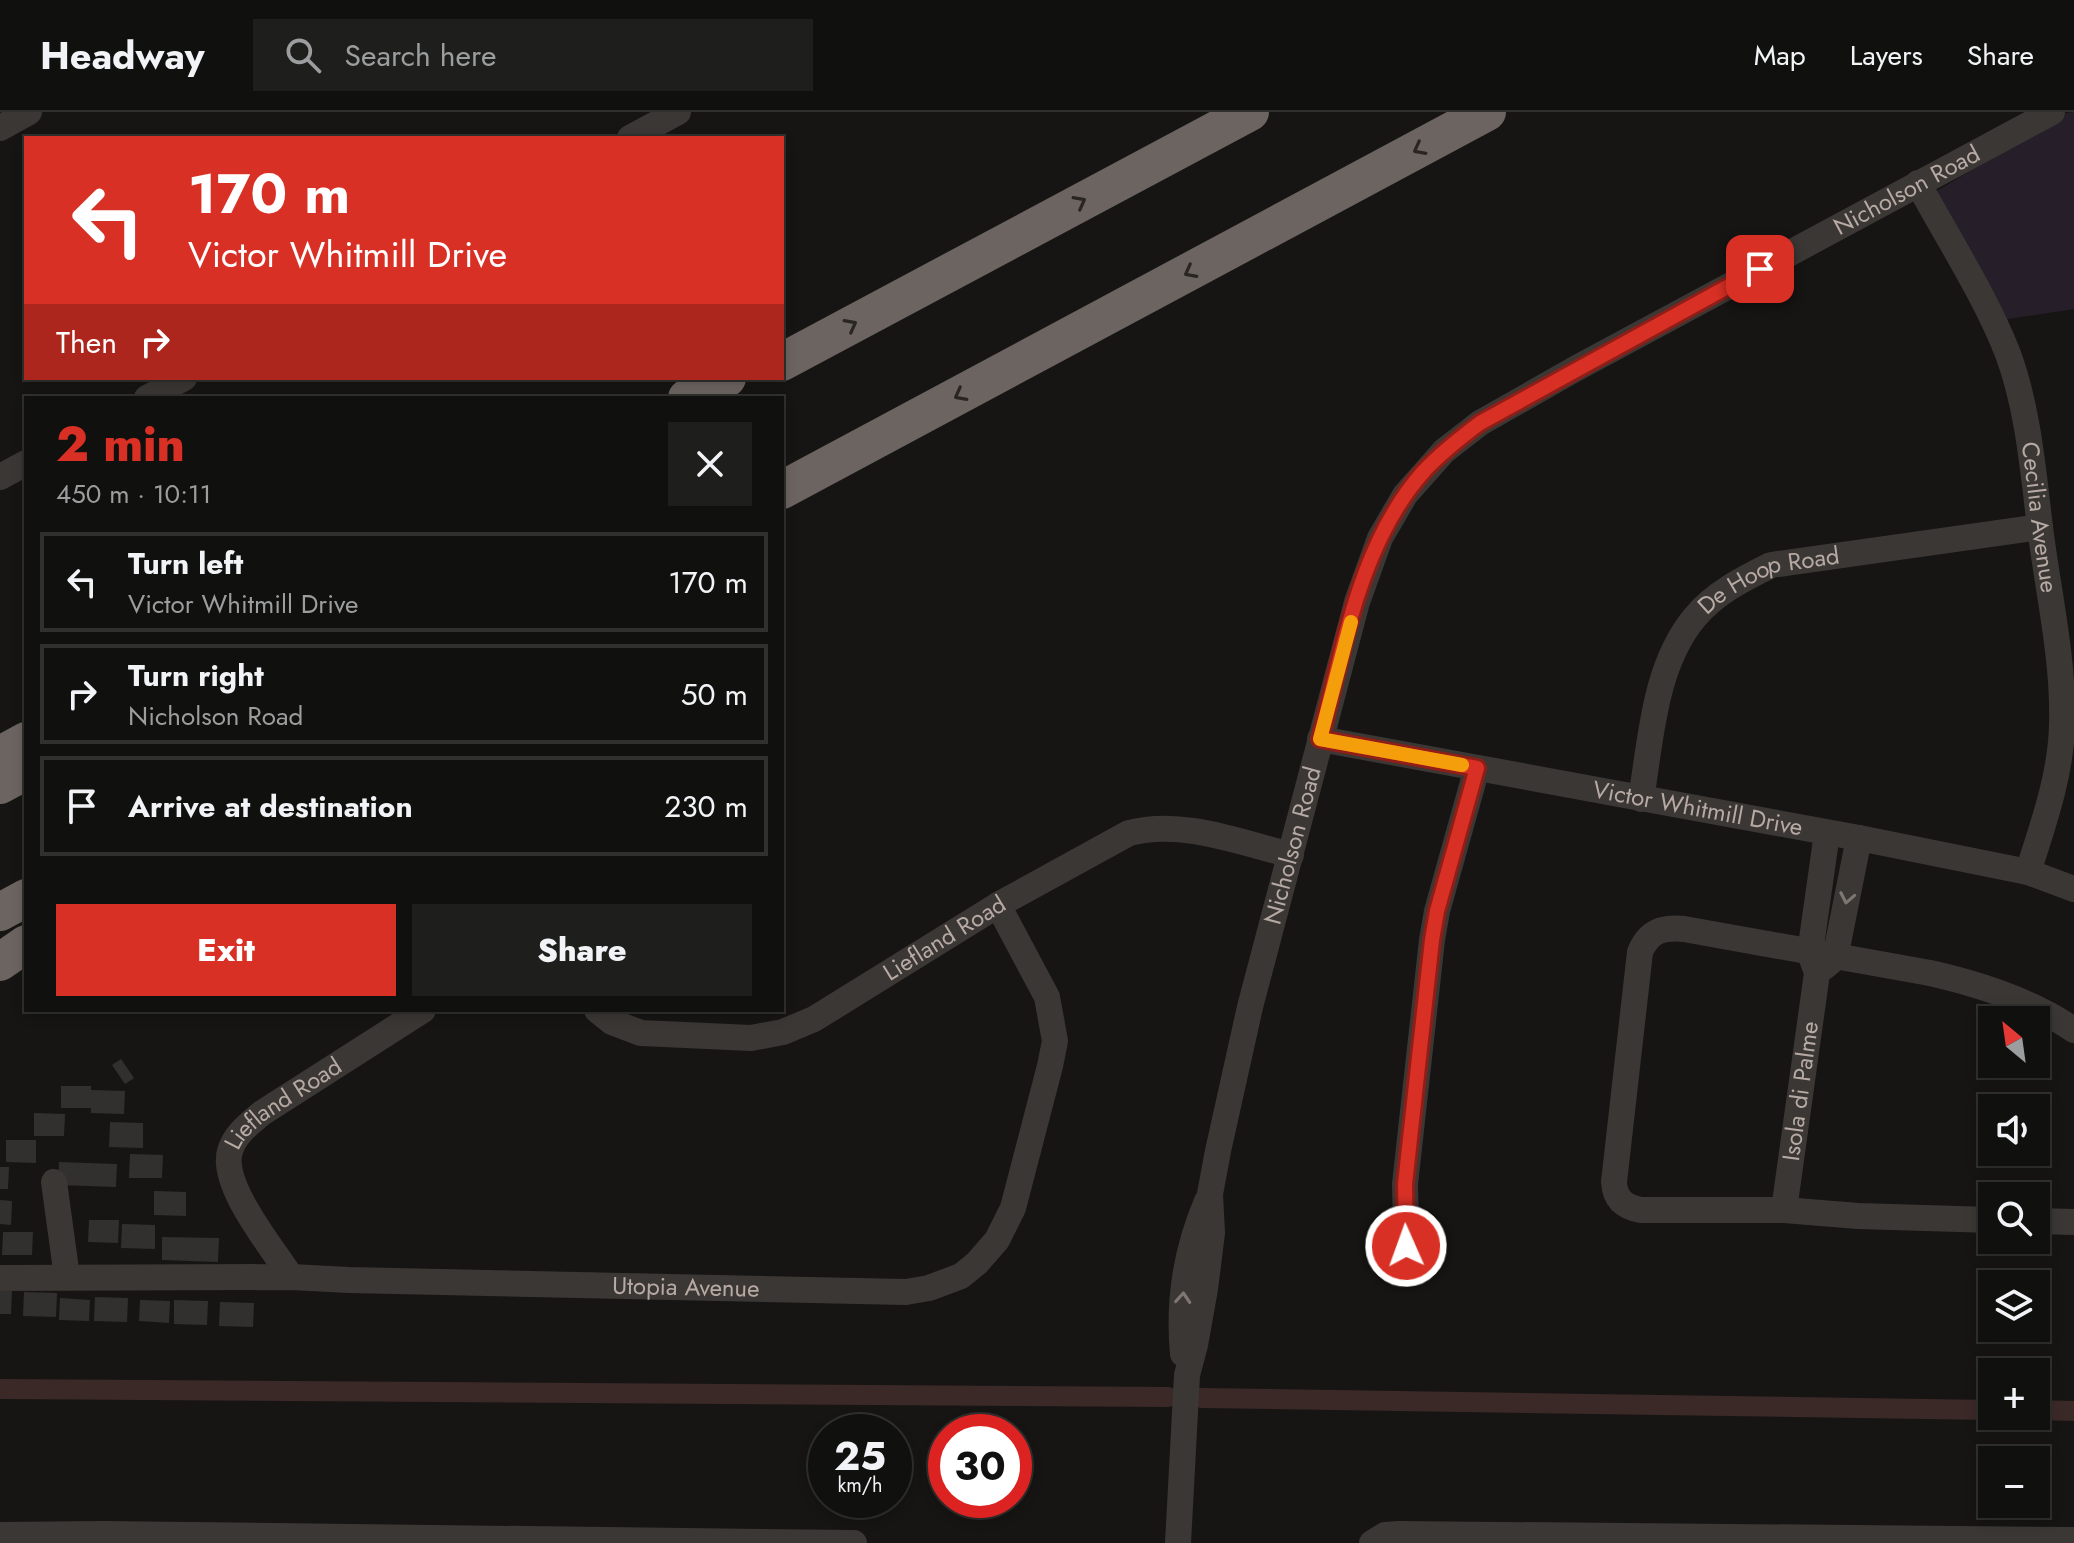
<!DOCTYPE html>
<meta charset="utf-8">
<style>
:root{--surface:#10100e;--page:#1e1e1c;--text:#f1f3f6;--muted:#9c9d9e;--line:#30302e;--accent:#d93025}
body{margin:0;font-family:Jost,sans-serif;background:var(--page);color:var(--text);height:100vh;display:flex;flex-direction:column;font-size:30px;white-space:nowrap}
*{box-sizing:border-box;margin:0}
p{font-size:26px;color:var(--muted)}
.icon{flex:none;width:44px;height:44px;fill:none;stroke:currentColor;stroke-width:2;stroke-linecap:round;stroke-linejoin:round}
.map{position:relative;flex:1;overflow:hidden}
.sheet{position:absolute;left:24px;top:284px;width:760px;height:616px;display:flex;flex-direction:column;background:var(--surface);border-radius:0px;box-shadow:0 4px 12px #0003,0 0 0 2px var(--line)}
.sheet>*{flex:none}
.guide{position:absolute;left:24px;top:24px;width:760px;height:244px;border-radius:0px;box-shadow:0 4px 12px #0003,0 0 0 2px var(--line);background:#d93025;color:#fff;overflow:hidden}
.needle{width:52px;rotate:331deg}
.buttons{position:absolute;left:1978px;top:894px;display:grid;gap:16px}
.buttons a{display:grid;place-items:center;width:72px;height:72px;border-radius:0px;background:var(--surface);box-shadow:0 4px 12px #0003,0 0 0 2px var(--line);font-size:40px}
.speed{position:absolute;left:808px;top:1302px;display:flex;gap:16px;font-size:40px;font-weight:700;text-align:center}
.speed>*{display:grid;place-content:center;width:104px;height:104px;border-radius:50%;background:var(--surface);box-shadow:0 4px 12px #0003,0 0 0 2px var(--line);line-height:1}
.speed small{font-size:20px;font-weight:400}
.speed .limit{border:12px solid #d22;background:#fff;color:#111}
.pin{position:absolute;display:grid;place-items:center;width:68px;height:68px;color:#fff;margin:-34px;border-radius:16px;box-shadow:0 4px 12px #0006}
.me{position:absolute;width:88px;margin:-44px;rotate:358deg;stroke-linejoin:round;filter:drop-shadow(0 0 6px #0008)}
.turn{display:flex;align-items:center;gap:28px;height:168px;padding:0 32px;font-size:36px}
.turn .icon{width:104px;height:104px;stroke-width:2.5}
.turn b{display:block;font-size:56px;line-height:68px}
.then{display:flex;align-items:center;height:76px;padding:0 32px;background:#0003;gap:16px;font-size:30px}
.round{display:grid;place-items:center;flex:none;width:84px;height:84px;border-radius:0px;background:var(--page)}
.headline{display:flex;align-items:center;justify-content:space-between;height:136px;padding:0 32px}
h1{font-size:48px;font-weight:800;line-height:60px;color:var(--accent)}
.action{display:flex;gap:16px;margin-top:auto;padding:16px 32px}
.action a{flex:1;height:92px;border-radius:0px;background:var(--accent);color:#fff;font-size:32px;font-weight:800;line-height:92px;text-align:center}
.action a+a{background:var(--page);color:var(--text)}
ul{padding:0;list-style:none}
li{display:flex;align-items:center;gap:24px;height:100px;margin:0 16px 12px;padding:0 16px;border:4px solid var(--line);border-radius:0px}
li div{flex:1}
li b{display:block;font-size:30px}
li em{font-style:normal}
header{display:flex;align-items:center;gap:48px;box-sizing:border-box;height:112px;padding:0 40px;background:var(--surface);border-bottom:2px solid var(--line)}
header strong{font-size:38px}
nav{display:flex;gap:44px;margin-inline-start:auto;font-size:28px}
.search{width:560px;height:72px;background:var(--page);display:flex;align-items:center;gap:20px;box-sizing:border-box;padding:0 28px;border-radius:0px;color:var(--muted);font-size:30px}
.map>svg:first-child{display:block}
.green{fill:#261f29}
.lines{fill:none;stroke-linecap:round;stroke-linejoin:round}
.canal{stroke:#3b2928;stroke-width:20}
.building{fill:#32302e}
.minor{stroke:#3b3734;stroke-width:26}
.highway{stroke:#6c6460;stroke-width:38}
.oneway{stroke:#282522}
.oneway2{stroke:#7f7672}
.route-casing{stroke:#8d1f18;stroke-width:20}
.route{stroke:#d93025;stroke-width:14}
.slow{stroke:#f59e0b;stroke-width:14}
.labels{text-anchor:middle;stroke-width:7;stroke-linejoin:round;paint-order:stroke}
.street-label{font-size:24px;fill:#b7aaa4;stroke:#11100e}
</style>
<header>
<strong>Headway</strong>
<div class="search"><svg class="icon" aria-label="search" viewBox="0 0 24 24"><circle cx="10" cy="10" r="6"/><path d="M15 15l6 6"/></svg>Search here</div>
<nav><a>Map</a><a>Layers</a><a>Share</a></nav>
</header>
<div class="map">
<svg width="2074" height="1431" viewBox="0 0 2074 1431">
<rect width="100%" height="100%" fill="#161513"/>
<!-- green -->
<path class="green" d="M2074,0V197L1995,209L1937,79L2066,1Z"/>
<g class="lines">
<!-- canal -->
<path class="canal" d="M0,1277L1168,1285
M1201,1286L1992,1298
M2036,1298L2074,1299"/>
</g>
<!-- building -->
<path class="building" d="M121,947L134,966L125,972L112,953Z
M61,974H91V978L125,979L124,1002L91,1001V996H61Z
M34,1001L65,1002L64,1024H34Z
M110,1010L143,1011V1036L109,1035Z
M6,1028H36V1051L6,1050Z
M130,1042L163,1043L162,1066H129Z
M59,1050L117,1052L116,1075L58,1073Z
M0,1055H9L8,1077H0Z
M154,1079L186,1080V1104L154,1103Z
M0,1088L12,1089L11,1113L0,1112Z
M89,1108H119L118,1131L88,1130Z
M122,1112L155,1113V1137L121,1136Z
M3,1120H33L32,1143H2Z
M162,1125L219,1126L218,1150L162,1148Z
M0,1178L12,1179L11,1202H0Z
M24,1180L57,1181L56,1205L23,1204Z
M95,1185L128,1186L127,1210L94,1209Z
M60,1186L90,1188L89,1209L59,1208Z
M140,1188L170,1189L169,1211L139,1209Z
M174,1188L208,1189L207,1213L174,1212Z
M220,1190L254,1191L253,1215L219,1214Z"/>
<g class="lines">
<!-- minor -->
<g class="minor">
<path d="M0,16L29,0"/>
<path d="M630,26L678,0"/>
<path id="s1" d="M1918,71C1948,127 1985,183 2008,242C2028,296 2033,358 2040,415C2048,480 2064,547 2062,613C2061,663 2043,713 2028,760"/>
<path d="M147,286L184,266"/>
<path d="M0,365L26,351"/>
<path id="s2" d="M1320,627L1859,726L2028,760L2074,777"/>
<path id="s3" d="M1641,687C1651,627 1654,554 1695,505C1715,481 1743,467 1771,453L2040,415"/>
<path d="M1823,856L1835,846L1859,726"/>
<path id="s4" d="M597,898L612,910L641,921L751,926L783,920L814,907L998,793L1129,721C1182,707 1239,730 1291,743"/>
<path d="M54,1070L67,1165"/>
<path id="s5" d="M1784,1098L1817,861L1810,841L1827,721"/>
<path d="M1992,1108L1858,1104L1784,1098H1641C1624,1095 1615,1087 1614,1070L1640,840C1649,819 1662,815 1684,817L1930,861C1979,872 2032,889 2074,918"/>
<path d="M2036,1109L2074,1110"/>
<path d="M1407,1160L1405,1072L1432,828L1437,799L1477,656"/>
<path id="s6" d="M291,1165C272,1135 220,1073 230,1039C235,1022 249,1012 262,1001L423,898"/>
<path id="s7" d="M0,1166L291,1165L349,1168L906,1180L929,1176L961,1164L977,1151L997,1128L1013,1096L1050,954L1055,929L1047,885L998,793"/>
<path d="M1183,1242C1178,1189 1186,1138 1207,1089"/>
<path d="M0,1423L102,1422L854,1431"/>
<path id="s8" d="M1178,1431L1187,1263L1195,1233L1205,1177L1212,1121L1210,1082L1218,1039L1250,895L1357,490L1380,426L1405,383L1444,339L1480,311L1575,257L2052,0"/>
<path d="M1372,1431L1385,1423L1399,1422L2074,1428"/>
</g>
<!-- highway -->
<path class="highway" d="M782,250L1250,0
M687,286L727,266
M782,378L1487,0
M0,643L26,629
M0,673L26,659
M0,800L26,786
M0,850L26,832"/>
</g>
<!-- one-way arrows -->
<defs><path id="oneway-chevron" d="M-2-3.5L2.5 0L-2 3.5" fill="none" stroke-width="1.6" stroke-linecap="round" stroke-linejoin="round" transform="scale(2)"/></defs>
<g class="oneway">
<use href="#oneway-chevron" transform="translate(1419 37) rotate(152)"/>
<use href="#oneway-chevron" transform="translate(1080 90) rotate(-28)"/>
<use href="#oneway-chevron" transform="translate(1190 160) rotate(152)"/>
<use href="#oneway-chevron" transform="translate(851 213) rotate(-28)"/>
<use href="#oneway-chevron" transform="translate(960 283) rotate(152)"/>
</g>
<g class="oneway2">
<use href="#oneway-chevron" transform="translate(1847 786) rotate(101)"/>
<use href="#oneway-chevron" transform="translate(1183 1186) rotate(-86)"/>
</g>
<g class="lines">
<!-- route casing -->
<g class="route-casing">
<path id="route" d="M1406,1134L1405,1072L1432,828L1437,799L1477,656L1320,627C1344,536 1359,432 1424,359C1441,341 1460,326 1480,311L1760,157"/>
</g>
<!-- route -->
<use href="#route" class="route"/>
<!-- slow -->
<path class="slow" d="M1351,510L1320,627L1462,653"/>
</g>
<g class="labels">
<!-- street labels -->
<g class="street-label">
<text dy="8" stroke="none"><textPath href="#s8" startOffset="1670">Nicholson Road</textPath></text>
<text dy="8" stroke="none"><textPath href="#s1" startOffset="360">Cecilia Avenue</textPath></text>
<text dy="8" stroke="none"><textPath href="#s3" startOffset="278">De Hoop Road</textPath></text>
<text dy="8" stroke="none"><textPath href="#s2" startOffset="384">Victor Whitmill Drive</textPath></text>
<text dy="8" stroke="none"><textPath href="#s8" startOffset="710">Nicholson Road</textPath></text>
<text dy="8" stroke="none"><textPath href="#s4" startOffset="380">Liefland Road</textPath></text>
<text dy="8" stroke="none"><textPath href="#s5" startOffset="120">Isola di Palme</textPath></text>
<text dy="8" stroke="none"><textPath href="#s6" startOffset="216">Liefland Road</textPath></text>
<text dy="8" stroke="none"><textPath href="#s7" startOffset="686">Utopia Avenue</textPath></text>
</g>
</g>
</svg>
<div class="buttons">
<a><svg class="needle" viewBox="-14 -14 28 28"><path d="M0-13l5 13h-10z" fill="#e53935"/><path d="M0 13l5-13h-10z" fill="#9c9d9e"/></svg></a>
<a><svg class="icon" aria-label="sound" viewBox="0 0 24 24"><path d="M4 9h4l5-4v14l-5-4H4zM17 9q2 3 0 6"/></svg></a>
<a><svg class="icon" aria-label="search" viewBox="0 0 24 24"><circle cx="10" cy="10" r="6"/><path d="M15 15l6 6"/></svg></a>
<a><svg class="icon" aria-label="layers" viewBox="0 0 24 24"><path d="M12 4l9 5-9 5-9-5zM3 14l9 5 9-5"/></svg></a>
<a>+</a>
<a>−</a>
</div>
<div class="speed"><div>25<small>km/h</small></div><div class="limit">30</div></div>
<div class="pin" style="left:1760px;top:157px;background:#d93025"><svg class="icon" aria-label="arrive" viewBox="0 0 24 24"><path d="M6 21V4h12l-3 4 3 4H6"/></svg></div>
<svg class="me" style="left:1406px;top:1134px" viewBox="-20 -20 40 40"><circle r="17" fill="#d93025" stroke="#fff" stroke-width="3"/><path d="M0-11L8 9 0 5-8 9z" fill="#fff"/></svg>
<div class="guide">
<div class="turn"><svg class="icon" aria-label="left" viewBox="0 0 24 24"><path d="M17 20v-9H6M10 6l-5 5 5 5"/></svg><div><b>170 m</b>Victor Whitmill Drive</div></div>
<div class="then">Then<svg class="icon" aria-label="right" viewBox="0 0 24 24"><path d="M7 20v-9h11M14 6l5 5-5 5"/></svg></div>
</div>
<section class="sheet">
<div class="headline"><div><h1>2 min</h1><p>450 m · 10:11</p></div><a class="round"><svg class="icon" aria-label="close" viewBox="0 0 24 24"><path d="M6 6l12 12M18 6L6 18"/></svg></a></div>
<ul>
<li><svg class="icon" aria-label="left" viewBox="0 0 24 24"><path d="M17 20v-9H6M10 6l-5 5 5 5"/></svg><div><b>Turn left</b><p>Victor Whitmill Drive</p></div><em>170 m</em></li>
<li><svg class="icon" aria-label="right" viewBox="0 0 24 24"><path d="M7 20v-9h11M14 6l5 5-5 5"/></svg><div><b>Turn right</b><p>Nicholson Road</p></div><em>50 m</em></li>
<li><svg class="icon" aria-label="arrive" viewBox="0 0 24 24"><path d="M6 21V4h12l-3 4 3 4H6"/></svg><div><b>Arrive at destination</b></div><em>230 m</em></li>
</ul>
<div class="action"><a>Exit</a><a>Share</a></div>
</section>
</div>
